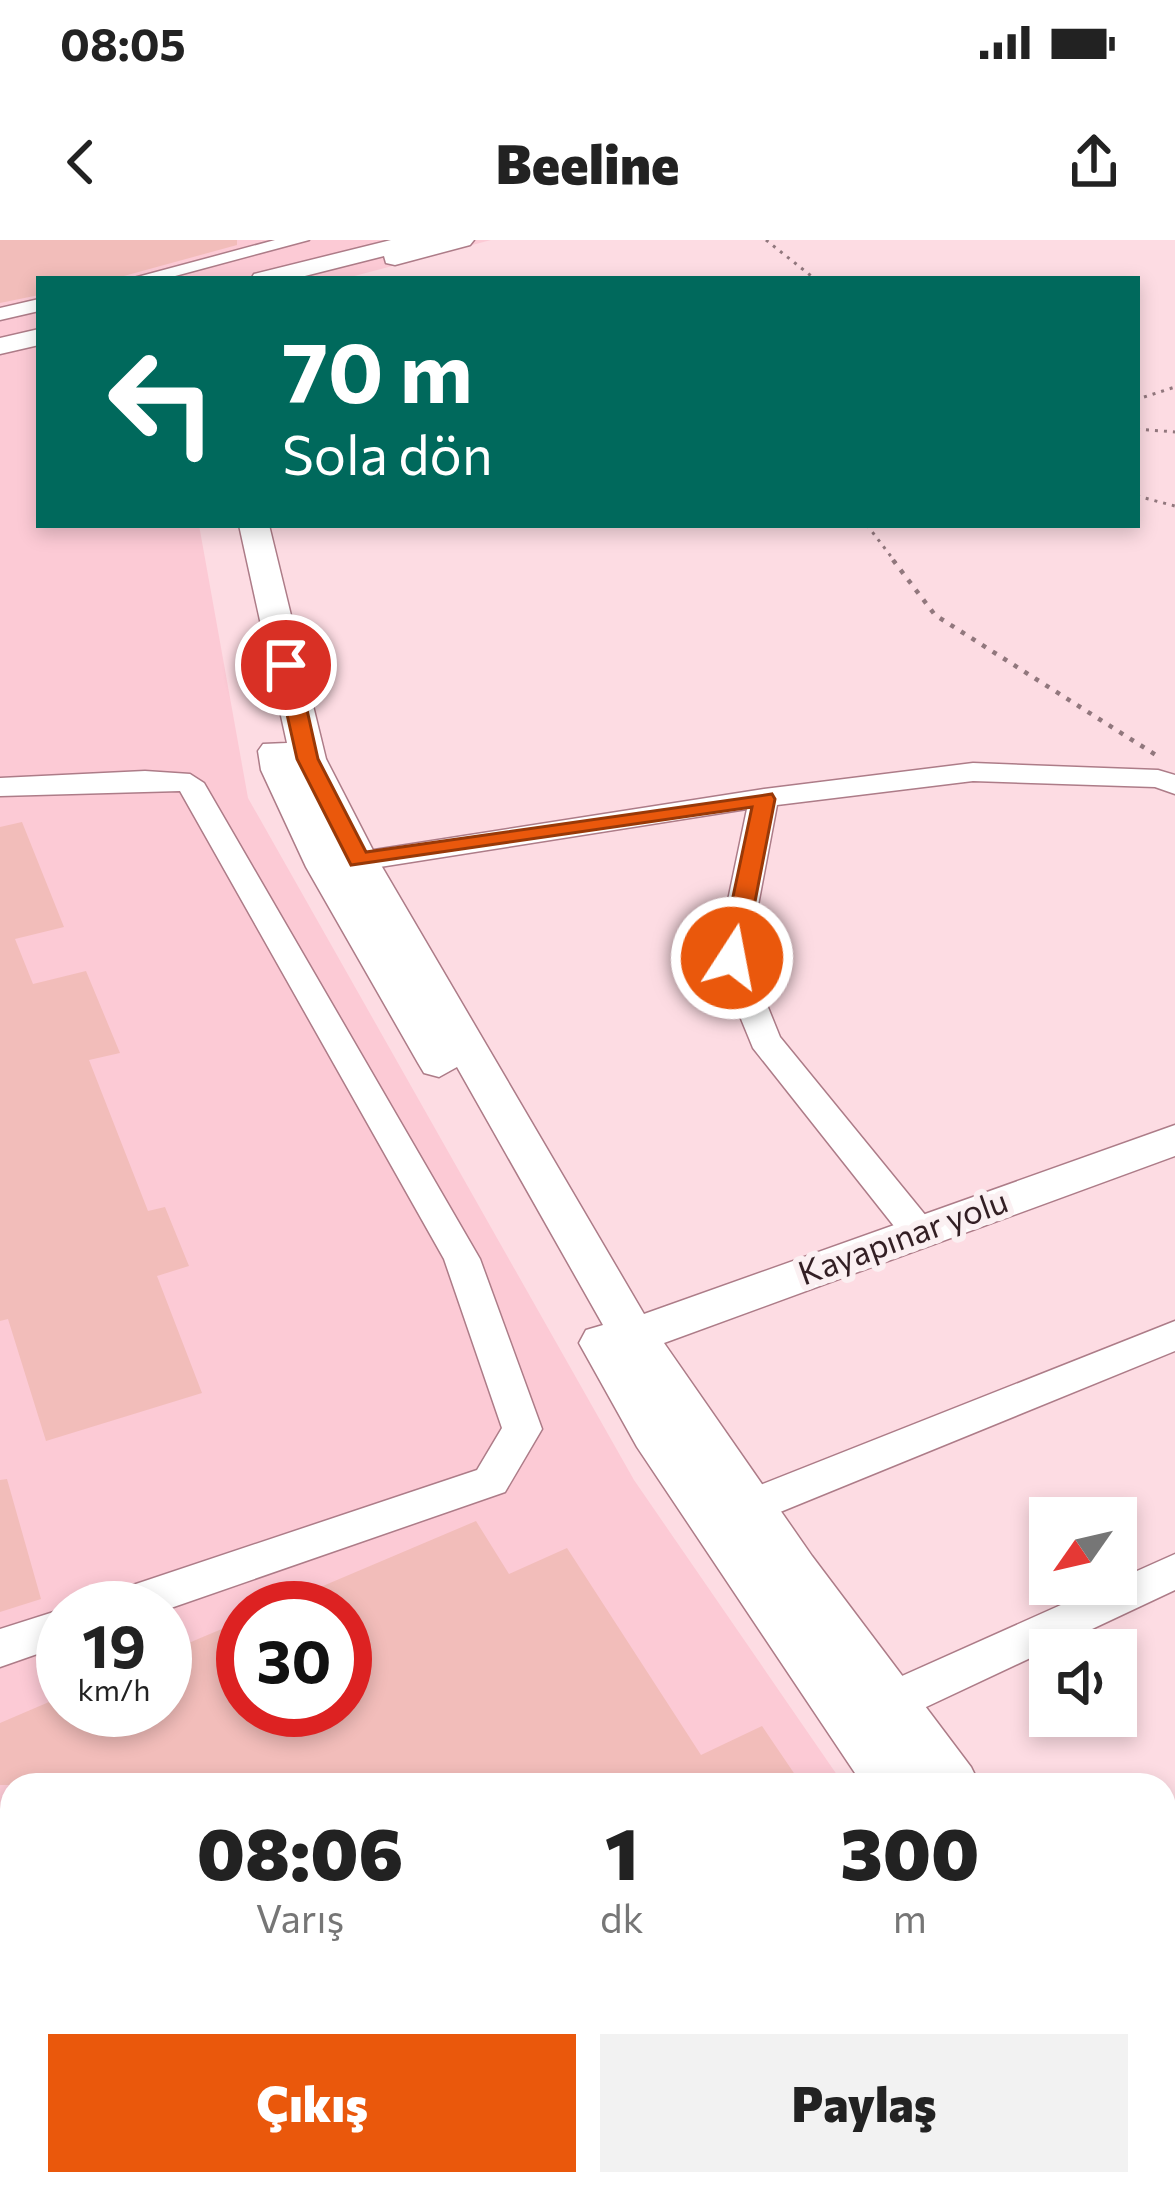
<!DOCTYPE html>
<html lang="tr">
<meta charset="utf-8">
<style>
:root{--surface:#fff;--page:#f2f2f2;--text:#222;--muted:#767676;--accent:#ea580c}
body{margin:0;font-family:Commissioner,sans-serif;background:var(--page);color:var(--text);height:100vh;display:flex;flex-direction:column;font-size:45px;white-space:nowrap}
*{box-sizing:border-box;margin:0}
p{font-size:39px;color:var(--muted)}
.icon{flex:none;width:66px;height:66px;fill:none;stroke:currentColor;stroke-width:2;stroke-linecap:round;stroke-linejoin:round}
.map{position:relative;flex:1;overflow:hidden}
.sheet{position:absolute;left:0px;top:1533px;width:1176px;height:423px;display:flex;flex-direction:column;background:var(--surface);border-radius:36px 36px 0 0;box-shadow:0 6px 18px #0003}
.sheet>*{flex:none}
.top-card{position:absolute;left:36px;top:36px;width:1104px;height:252px;border-radius:0px;box-shadow:0 6px 18px #0003;background:#00695c;color:#fff;overflow:hidden}
.needle{width:78px;rotate:236deg}
.fabs{position:absolute;left:1029px;top:1257px;display:grid;gap:24px}
.fabs a{display:grid;place-items:center;width:108px;height:108px;border-radius:0px;background:var(--surface);box-shadow:0 6px 18px #0003;font-size:60px}
.speed{position:absolute;left:36px;top:1341px;display:flex;gap:24px;font-size:60px;font-weight:700;text-align:center}
.speed>*{display:grid;place-content:center;width:156px;height:156px;border-radius:50%;background:var(--surface);box-shadow:0 6px 18px #0003;line-height:1}
.speed small{font-size:30px;font-weight:400}
.speed .limit{border:18px solid #d22;background:#fff;color:#111}
.pin{position:absolute;display:grid;place-items:center;width:102px;height:102px;color:#fff;margin:-51px;border:6px solid #fff;border-radius:50%;box-shadow:0 3px 12px #0007}
.me{position:absolute;width:132px;margin:-66px;rotate:11deg;stroke-linejoin:round;filter:drop-shadow(0 0 9px #0008)}
.turn{display:flex;align-items:center;gap:42px;height:252px;padding:0 48px;font-size:54px}
.turn .icon{width:156px;height:156px;stroke-width:2.5}
.turn b{display:block;font-size:84px;line-height:102px}
.eta{display:flex;justify-content:space-evenly;align-items:center;height:204px;text-align:center}
.eta b{font-size:72px;font-weight:800;line-height:84px}
.button{display:flex;gap:24px;margin-top:auto;padding:24px 48px}
.button a{flex:1;height:138px;border-radius:0px;background:var(--accent);color:#fff;font-size:48px;font-weight:800;line-height:138px;text-align:center}
.button a+a{background:var(--page);color:var(--text)}
.status{display:flex;justify-content:space-between;align-items:center;height:84px;padding:0 60px;background:var(--surface);direction:ltr}
.status svg{height:33px;fill:currentColor}
header{display:flex;justify-content:space-between;align-items:center;height:156px;padding:0 48px;background:var(--surface);font-size:54px;font-weight:800}
.map>svg:first-child{display:block}
.built{fill:#fccad5;fill-rule:evenodd}
.building{fill:#f2bdba}
.lines{fill:none;stroke-linecap:round;stroke-linejoin:round}
.minor-casing{stroke:#ad7c88;stroke-width:3}
.tertiary-casing{stroke:#ad7c88;stroke-width:3}
.path-far1{stroke:#91777d;stroke-width:3;stroke-dasharray:3 6;stroke-linecap:butt}
.path{stroke:#91777d;stroke-width:4.5;stroke-dasharray:4.5 8;stroke-linecap:butt}
.minor{fill:#fff;fill-rule:evenodd}
.tertiary{fill:#fff;fill-rule:evenodd}
.route{fill:#ea580c;stroke:#983908;stroke-width:3}
.labels{text-anchor:middle;stroke-width:12;stroke-linejoin:round;paint-order:stroke}
.street-label{font-size:33px;fill:#331f24;stroke:#fbf0f2}
</style>
<div class="status"><b>08:05</b><svg viewBox="0 0 49 12"><path d="M0 12V9h3v3zM5 12V6h3v6zM10 12V3h3v9zM15 12V0h3v12zM26 1h20v11H26zM47 4h2v5h-2z"/></svg></div>
<header><svg class="icon" aria-label="back" viewBox="0 0 24 24"><path d="M15 5l-7 7 7 7"/></svg>Beeline<svg class="icon" aria-label="share" viewBox="0 0 24 24"><path d="M12 15V3M7 8l5-5 5 5M5 13v7h14v-7"/></svg></header>
<div class="map">
<svg width="1175" height="1954" viewBox="0 0 1175 1954">
<rect width="100%" height="100%" fill="#fddce3"/>
<!-- built -->
<path class="built" d="M0,0H491L343,39H39V285H199L248,558L634,1240L844,1545H12V1944H708L693,1954H0ZM63,1368H165V1470H63ZM243,1368H345V1470H243Z"/>
<!-- building -->
<path class="building" d="M0,0H237V5L113,39H39V55L0,63Z
M22,582L64,687L15,699L33,744L86,731L120,813L89,820L148,971L165,967L189,1026L157,1036L202,1153L46,1201L8,1079L0,1081V587Z
M7,1239L41,1359L0,1372V1240Z
M476,1281L509,1334L567,1308L701,1515L762,1486L802,1545H0V1483L63,1456V1470H165V1413L243,1380V1470H345V1368H271Z"/>
<g class="lines">
<!-- minor casing -->
<g class="minor-casing">
<path id="minor" d="M275,0H309L164,39H130Z
M39,59V71L0,80V68Z
M973,523L1158,530L1175,535V554L1155,547L973,541L777,565L748,718L780,797L931,982L936,991L931,1000L918,1004L905,1000L753,808L716,718L747,569L329,635L314,626L329,617L764,549Z
M145,531L190,534L204,543L480,1019L542,1189L505,1252L165,1370L97,1368L103,1355L477,1230L502,1188L444,1019L180,551L0,556V538Z
M1175,1081V1111L763,1279L749,1283L735,1279L729,1267L735,1255Z
M1175,1314V1350L907,1476L891,1481L875,1476L869,1462L875,1448Z
M63,1369V1405L0,1427V1389Z
M1175,1629V1674L1164,1678V1633Z
M801,1944H863L859,1954H797Z"/>
</g>
<!-- tertiary casing -->
<g class="tertiary-casing">
<path id="tertiary" d="M391,0H474L470,5L395,25L386,23L384,16L293,39H251L254,34Z
M39,89V105L0,114V98Z
M239,285H269L326,519L378,620L644,1074L1175,885V916L664,1103L812,1316L971,1527L980,1545H863L637,1207L579,1103L586,1090L603,1085L457,827L439,837L424,833L418,823L306,627L261,530L258,511L263,504L287,503Z
M1164,1803L1175,1808V1881L1164,1876Z
M1164,1896L1175,1901V1954H1142L1137,1944H1164Z"/>
</g>
<!-- path-far1 -->
<path class="path-far1" d="M766,0L815,39
M1144,157L1175,147
M1137,189L1175,192
M1137,256L1175,266
M867,285L896,323"/>
<!-- path -->
<path class="path" d="M893,320L935,375L1159,517"/>
<!-- minor -->
<use href="#minor" class="minor"/>
<!-- tertiary -->
<use href="#tertiary" class="tertiary"/>
</g>
<!-- route -->
<path class="route" d="M286,419L297,425L318,519L366,612L772,554L775,559L744,718L732,725L720,718L752,567L351,625L297,519L276,425Z"/>
<g class="labels">
<!-- street labels -->
<g class="street-label">
<text transform="translate(903 997) rotate(-20)" y="12">Kayapınar yolu</text>
</g>
</g>
</svg>
<div class="fabs">
<a><svg class="needle" viewBox="-14 -14 28 28"><path d="M0-13l5 13h-10z" fill="#e53935"/><path d="M0 13l5-13h-10z" fill="#767676"/></svg></a>
<a><svg class="icon" aria-label="sound" viewBox="0 0 24 24"><path d="M4 9h4l5-4v14l-5-4H4zM17 9q2 3 0 6"/></svg></a>
</div>
<div class="speed"><div>19<small>km/h</small></div><div class="limit">30</div></div>
<div class="pin" style="left:286px;top:425px;background:#d93025"><svg class="icon" aria-label="arrive" viewBox="0 0 24 24"><path d="M6 21V4h12l-3 4 3 4H6"/></svg></div>
<svg class="me" style="left:732px;top:718px" viewBox="-20 -20 40 40"><circle r="17" fill="#ea580c" stroke="#fff" stroke-width="3"/><path d="M0-11L8 9 0 5-8 9z" fill="#fff"/></svg>
<div class="top-card">
<div class="turn"><svg class="icon" aria-label="left" viewBox="0 0 24 24"><path d="M17 20v-9H6M10 6l-5 5 5 5"/></svg><div><b>70 m</b>Sola dön</div></div>
</div>
<section class="sheet">
<div class="eta">
<div><b>08:06</b><p>Varış</p></div>
<div><b>1</b><p>dk</p></div>
<div><b>300</b><p>m</p></div>
</div>
<div class="button"><a>Çıkış</a><a>Paylaş</a></div>
</section>
</div>
